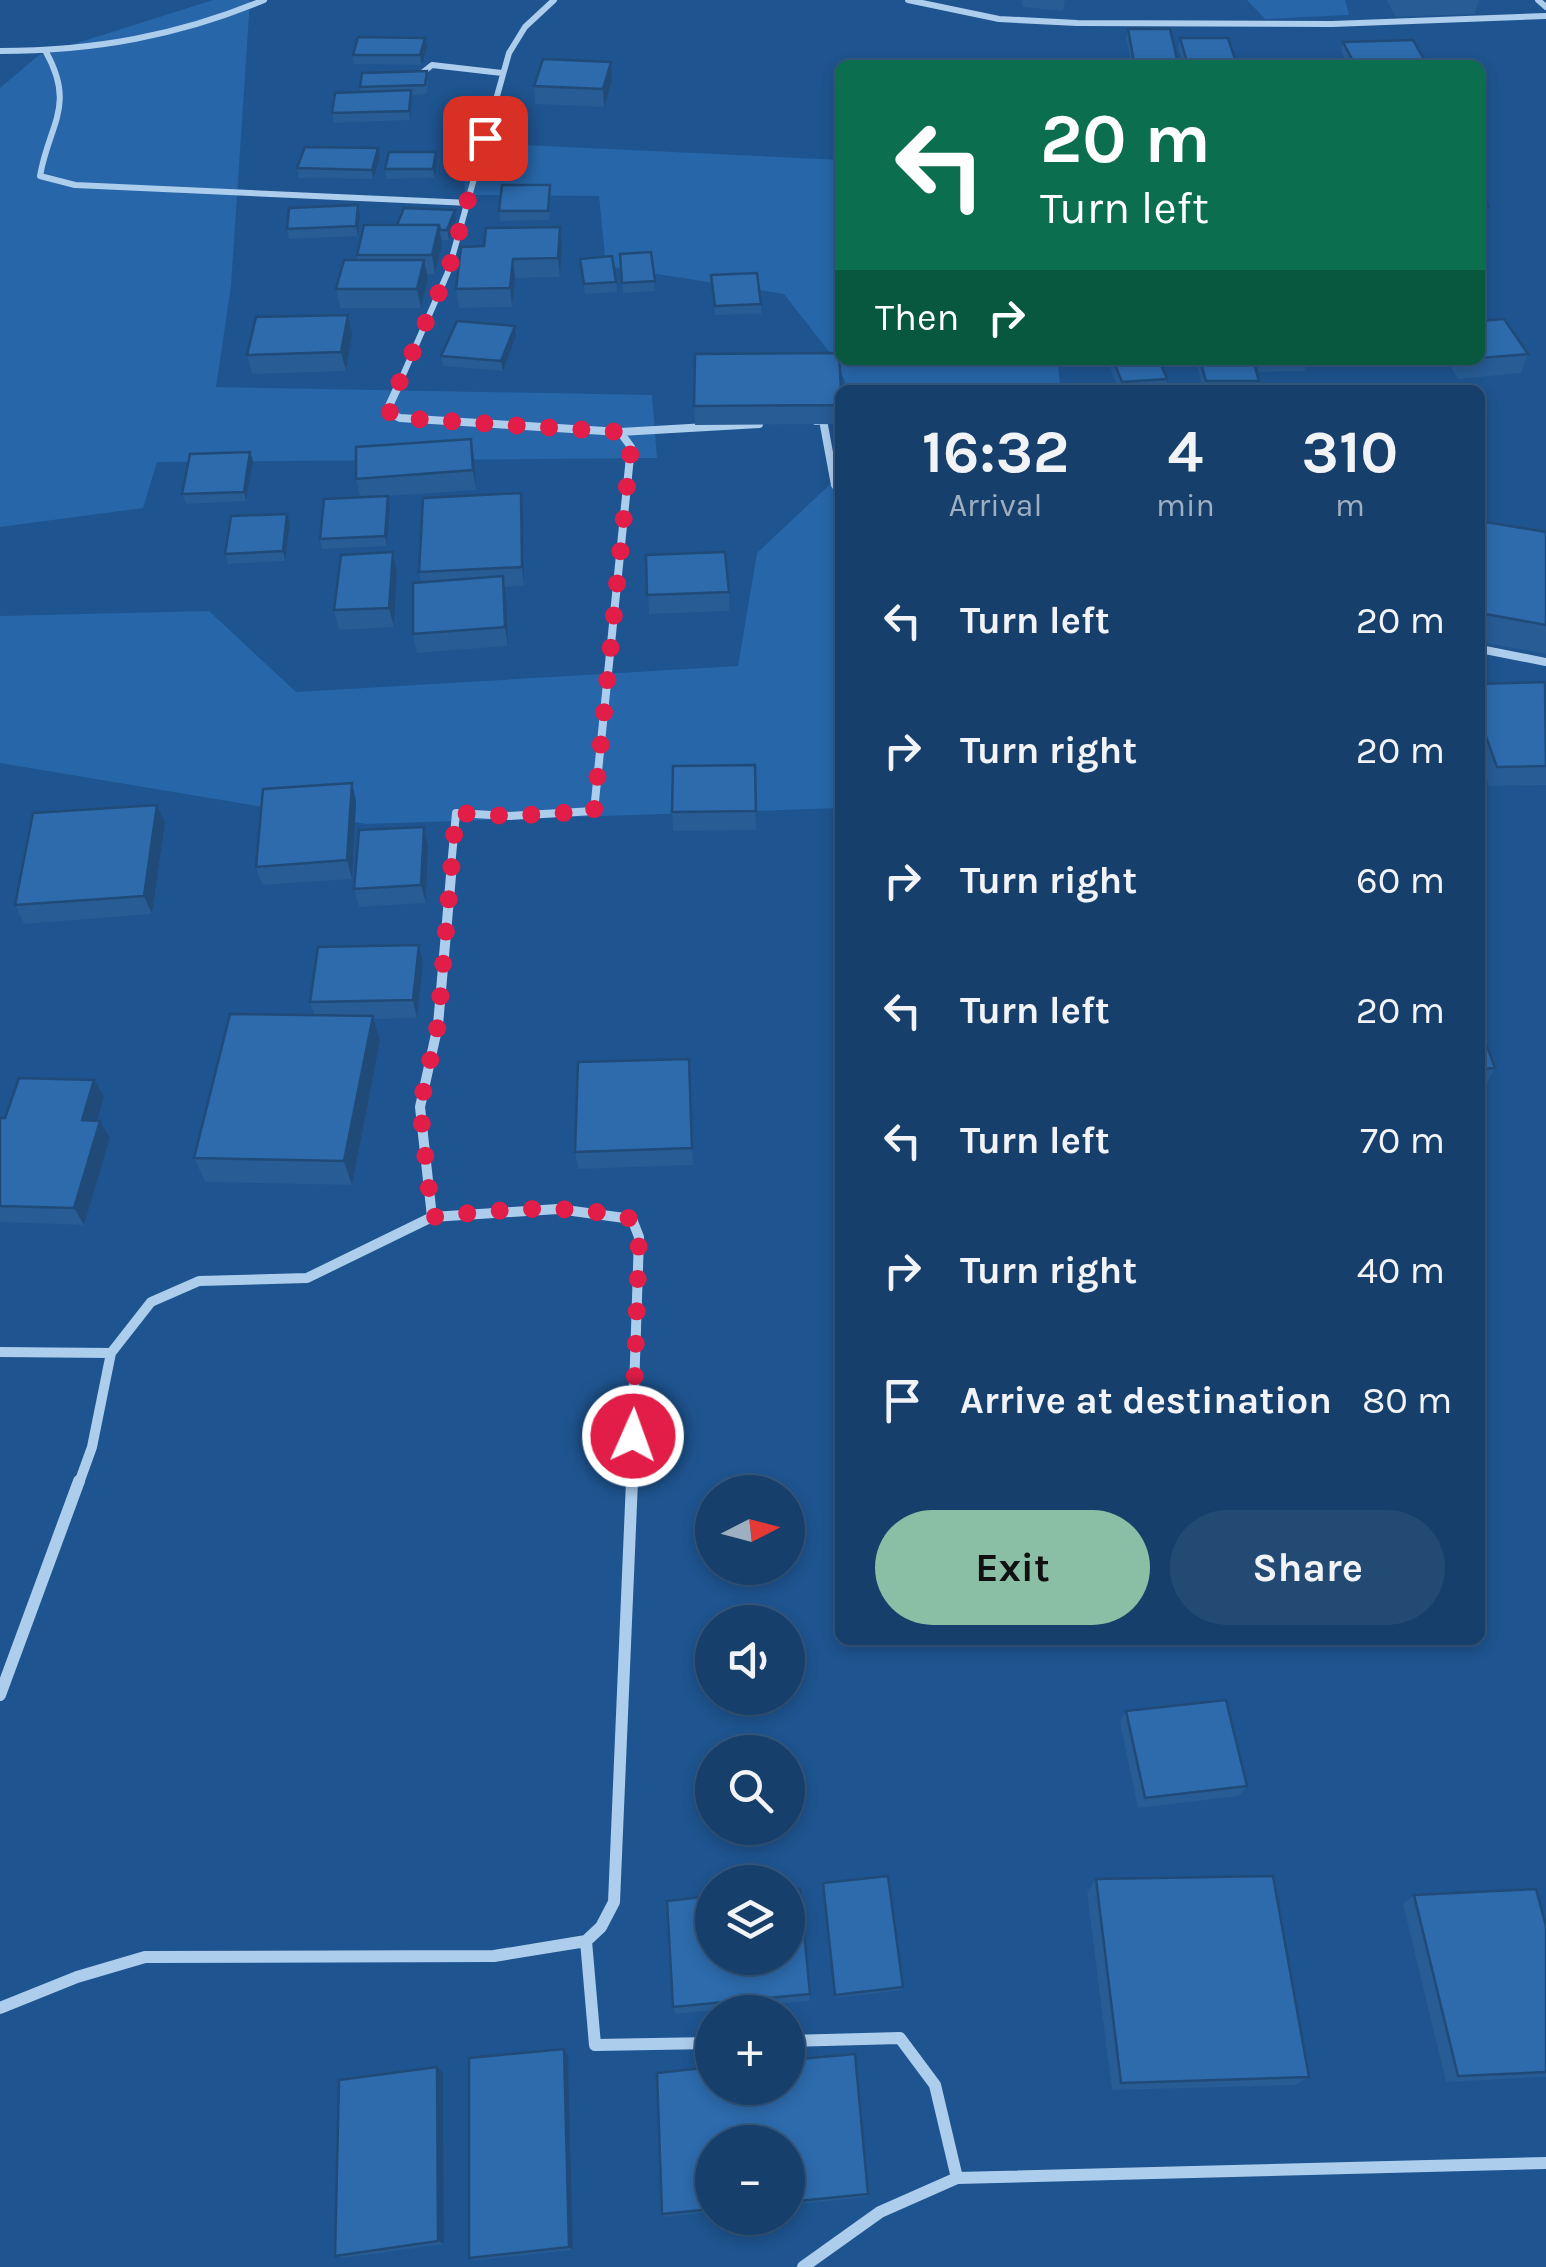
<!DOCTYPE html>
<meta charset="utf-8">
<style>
:root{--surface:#163f6b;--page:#234a73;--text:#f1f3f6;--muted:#9eafc1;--line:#35587e;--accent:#8abfa5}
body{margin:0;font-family:Karla,sans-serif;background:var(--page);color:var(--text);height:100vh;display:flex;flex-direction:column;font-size:38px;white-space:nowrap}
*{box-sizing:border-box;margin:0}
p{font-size:32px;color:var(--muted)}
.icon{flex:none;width:55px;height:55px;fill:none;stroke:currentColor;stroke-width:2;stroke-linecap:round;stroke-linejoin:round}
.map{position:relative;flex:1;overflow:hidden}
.sheet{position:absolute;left:835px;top:385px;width:650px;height:1260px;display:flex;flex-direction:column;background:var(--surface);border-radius:15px;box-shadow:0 5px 15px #0003,0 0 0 2px var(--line)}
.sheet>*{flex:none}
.hud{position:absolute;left:835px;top:60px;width:650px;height:305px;border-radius:15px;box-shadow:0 5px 15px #0003,0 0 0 2px var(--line);background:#0b6e4f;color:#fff;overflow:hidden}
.needle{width:65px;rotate:84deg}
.buttons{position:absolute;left:695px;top:1475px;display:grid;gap:20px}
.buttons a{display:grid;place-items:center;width:110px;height:110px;border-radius:50%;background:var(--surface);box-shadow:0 5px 15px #0003,0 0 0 2px var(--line);font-size:50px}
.pin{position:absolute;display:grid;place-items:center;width:85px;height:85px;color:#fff;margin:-42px;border-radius:20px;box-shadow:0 5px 15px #0006}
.me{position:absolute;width:110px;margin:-55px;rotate:2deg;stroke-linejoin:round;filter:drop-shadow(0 0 8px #0008)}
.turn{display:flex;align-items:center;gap:35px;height:210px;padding:0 40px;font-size:45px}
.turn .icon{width:130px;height:130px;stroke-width:2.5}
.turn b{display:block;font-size:70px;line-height:85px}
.then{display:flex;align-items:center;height:95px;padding:0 40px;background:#0003;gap:20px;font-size:38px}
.eta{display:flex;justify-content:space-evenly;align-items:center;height:170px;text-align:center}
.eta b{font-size:60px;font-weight:700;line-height:70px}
.button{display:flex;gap:20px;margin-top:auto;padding:20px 40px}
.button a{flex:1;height:115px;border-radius:60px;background:var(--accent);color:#111;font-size:40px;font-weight:700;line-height:115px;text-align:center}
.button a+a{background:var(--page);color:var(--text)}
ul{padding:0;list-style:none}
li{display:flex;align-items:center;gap:30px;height:130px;padding:0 40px}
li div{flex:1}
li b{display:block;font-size:38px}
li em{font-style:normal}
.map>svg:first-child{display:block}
.green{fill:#2766a8}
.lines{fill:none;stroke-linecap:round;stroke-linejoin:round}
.street-far3{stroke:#adcded;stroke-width:6}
.street-far2{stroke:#adcded;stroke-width:8}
.street-far1{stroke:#adcded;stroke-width:10}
.street{stroke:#adcded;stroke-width:12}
.wall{fill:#275c95}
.shaded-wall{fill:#204b79}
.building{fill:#2d6bad;stroke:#204b79;stroke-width:2.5}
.route{stroke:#e11d48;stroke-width:18;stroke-dasharray:0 32.4}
</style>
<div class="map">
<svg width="1546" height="2267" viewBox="0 0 1546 2267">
<rect width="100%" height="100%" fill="#1e548f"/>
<!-- green -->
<path class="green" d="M213,0H250L231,286L216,387L652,395L657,458L157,462L143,508L0,527V88L39,55Z
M1247,0H1345L1349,15L1265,19Z
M463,142L840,160V360H1057L1061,390H848L837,362L784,294L606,266L599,196L465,195Z
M840,475V808L366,824L0,763V616L209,611L296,692L738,666L757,553Z"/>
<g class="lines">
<!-- street-far3 -->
<path class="street-far3" d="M908,0L999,19L1077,23L1332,24L1546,16
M1538,0L1546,7
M0,51C93,51 178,36 264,0
M46,52C76,106 49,124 40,176L75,185L470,203
M417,77L432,65L502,73
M400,382L448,272L509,53L525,27L554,0"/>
<!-- street-far2 -->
<path class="street-far2" d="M401,380L389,406L390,413L400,418L620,432L631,447L594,811L509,816L456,813L451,867
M816,421L823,420L835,485L840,492
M620,432L759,424
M1480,649L1546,662"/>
<!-- street-far1 -->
<path class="street-far1" d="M452,864L438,1025L420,1107L432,1217L558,1209L632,1219L639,1237L631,1483
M0,1352L111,1353
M79,1483L92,1447L111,1353L151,1302L199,1281L307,1278L432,1217"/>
<!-- street -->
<path class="street" d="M0,1695L79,1481
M586,1941L595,2045L712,2043
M0,2008L77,1977L145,1957L494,1956L586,1941L601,1927L614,1902L632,1481
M788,2041L900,2038L935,2085L957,2178L1546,2163
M803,2267L880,2212L957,2178"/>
</g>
<!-- wall -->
<path class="wall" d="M1022,0H1065L1063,11L1022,7Z
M1387,0H1479L1475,14L1396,17L1387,2Z
M1128,29L1178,63L1177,65H1132L1126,38Z
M1180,38L1237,65H1183L1178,48Z
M1343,42L1427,65H1348L1341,52Z
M427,47L422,65L354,64L353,55Z
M611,62L612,81L604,107L535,104L534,86Z
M428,80L427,94L411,95L410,120L334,123L332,113L361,92L360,87Z
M378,148L380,158L373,179L299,178L297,168Z
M436,152L437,162L435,178L386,179L385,169Z
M1480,185L1488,207L1482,226H1480Z
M551,195L549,220L500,221L499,211Z
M358,205L360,215L358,236L289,239L287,229Z
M456,220L449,240H441L442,244L435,274H427L428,279L421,308H340L336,289L357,260V255L397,225Z
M560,227L562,245L560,277L515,278L512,307L459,308L456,289L484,246Z
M651,252L655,291L623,293L620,254Z
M580,259L616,282L617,292L585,294Z
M711,275L761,304V314L715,315Z
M1480,321L1528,354L1521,373L1458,379L1446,360H1480Z
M515,326L516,336L503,371L443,366L441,356Z
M352,334L346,371L252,374L247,355Z
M1107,360H1159L1167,379L1165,389L1119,390Z
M1196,360H1253L1259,381L1256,390H1203Z
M1255,360H1307L1308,361L1305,371L1259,372Z
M840,390V424L695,425L694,406Z
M250,452L253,461L246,501L186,504L182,494Z
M474,458L476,490L388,496L390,506L387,546L322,549L320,539L360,498L356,479Z
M521,493L523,512L524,586L504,587L508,646L417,653L413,634L421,582L419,572Z
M287,514L290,523L285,561L228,564L225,554Z
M1480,521L1546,532V654L1480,642Z
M393,552L397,572L394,627L339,630L334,610Z
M646,555L729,592V611L649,614Z
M1480,684L1546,685V785L1489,786L1480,762Z
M755,765L756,830L673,831L672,812Z
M352,783L356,802L352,879L262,885L256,867Z
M165,823L152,914L24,924L15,905Z
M424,827L428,846L426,903L359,907L354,889Z
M419,945L423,963L417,1018L374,1019L380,1041L352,1185L205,1182L194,1158L314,1015L310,1002Z
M1480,1027L1495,1068L1486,1085H1480Z
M689,1059L693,1165L578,1169L575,1152Z
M104,1097L97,1120L110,1138L84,1225L0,1222V1118Z
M1126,1711L1247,1786L1239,1796L1138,1808L1120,1722Z
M1096,1879L1309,2077L1295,2085L1112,2090L1087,1892Z
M823,1883L903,1987L902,1990L835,1998Z
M1414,1895L1546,1926V2077L1446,2082L1403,1904Z
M810,1994L809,2001L675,2014L673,2007Z
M564,2049L568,2055L573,2250L475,2260L469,2258Z
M855,2054L868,2194L866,2197L788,2205V2142H712V2212L664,2217L662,2214L657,2073L712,2067V2088H788V2060Z
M443,2073L444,2244L343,2258L335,2256Z"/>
<!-- shaded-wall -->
<path class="shaded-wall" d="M425,38L427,47L422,65L420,55Z
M611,62L612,81L604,107L603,89Z
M411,90L412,100L410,120L409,111Z
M378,148L380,158L373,179L372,170Z
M436,152L437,162L435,178L433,169Z
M358,205L360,215L358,236L356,226Z
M455,210L456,220L449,240L447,230Z
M439,225L442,244L435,274L432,255Z
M560,227L562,245L560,277L558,258Z
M513,259L515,278L512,307L510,288Z
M424,260L428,279L421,308L417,289Z
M348,315L352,334L346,371L341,352Z
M515,326L516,336L503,371L501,361Z
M471,439L474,458L476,490L473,470Z
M250,452L253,461L246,501L244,492Z
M521,493L523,512L524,586L522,567Z
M388,496L390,506L387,546L385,536Z
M287,514L290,523L285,561L283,551Z
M393,552L397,572L394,627L389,608Z
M503,576L506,596L508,646L505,627Z
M352,783L356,802L352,879L347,860Z
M157,805L165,823L152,914L144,896Z
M424,827L428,846L426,903L421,885Z
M419,945L423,963L417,1018L413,1000Z
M373,1016L380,1041L352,1185L344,1161Z
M94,1080L104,1097L92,1137L82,1120Z
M100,1121L110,1138L84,1225L74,1208Z
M564,2049L568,2055L573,2250L569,2247Z
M437,2067L443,2073L444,2244L438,2241Z"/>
<!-- building -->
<path class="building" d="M1128,29H1170L1178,63L1134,62Z
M358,37L425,38L420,55H353Z
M1180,38H1228L1237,65H1188Z
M1413,40L1427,65H1355L1343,42Z
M543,59L611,62L603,89L534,86Z
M427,71L425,85L360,87L362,73Z
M411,90L409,111L332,113L335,93Z
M305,147L378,148L372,170L297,168Z
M389,152H436L433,169H385Z
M502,185H550L548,211H499Z
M1480,185L1488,207H1480Z
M358,205L356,226L287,229L289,208Z
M404,208L455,210L447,230H440L439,225H397Z
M364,225H439L432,255H357Z
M560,227L558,258L513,259L510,288L456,289L461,247L484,246L486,228Z
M651,252L655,281L622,283L620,254Z
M612,256L616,282L584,284L580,259Z
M344,260H424L417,289H336Z
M757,273L761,304L715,306L711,275Z
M348,315L341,352L247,355L256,317Z
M1504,319L1528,354L1480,358V321Z
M457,321L515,326L501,361L441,356Z
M839,353L841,390L840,405L694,406L695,354Z
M1113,360H1159L1167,379L1122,382Z
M1200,360H1253L1259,381H1206Z
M1260,360H1307L1308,361L1261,362Z
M471,439L473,470L356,479V447Z
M250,452L244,492L182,494L190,454Z
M521,493L522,567L419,572L423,498Z
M388,496L385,536L320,539L324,499Z
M287,514L283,551L225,554L231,516Z
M1480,521L1546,532V625L1480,613Z
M393,552L389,608L334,610L341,555Z
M725,552L729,592L647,595L646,555Z
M503,576L505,627L413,634V583Z
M1545,682L1546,766L1497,767L1480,720V684Z
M755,765L756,811L672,812L673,766Z
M352,783L347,860L256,867L263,789Z
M157,805L144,896L15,905L33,813Z
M424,827L421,885L354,889L359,830Z
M419,945L413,1000L310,1002L318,947Z
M230,1014L373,1016L344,1161L194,1158Z
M1480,1027L1495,1068L1480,1069Z
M689,1059L692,1148L575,1152L578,1062Z
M19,1078L94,1080L82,1120L100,1121L74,1208L0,1206V1118H5Z
M1226,1700L1247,1786L1145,1798L1126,1711Z
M888,1876L903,1987L835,1995L823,1883Z
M1273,1876L1309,2077L1121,2083L1096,1879Z
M800,1889L810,1994L673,2007L667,1901L712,1896V1958H788V1890Z
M1536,1889L1546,1926V2072L1458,2076L1414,1895Z
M564,2049L569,2247L469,2258V2058Z
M855,2054L868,2194L788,2202V2142H712V2209L662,2214L657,2073L712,2067V2088H788V2060Z
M437,2067L438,2241L335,2256L339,2080Z"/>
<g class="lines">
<!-- route -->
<path class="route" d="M485,138L448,272L389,406L390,414L400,418L620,432L631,447L594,811L509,816L456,813L438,1025L420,1107L432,1217C496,1210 569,1202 632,1219L639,1237L633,1436"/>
</g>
</svg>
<div class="buttons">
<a><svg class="needle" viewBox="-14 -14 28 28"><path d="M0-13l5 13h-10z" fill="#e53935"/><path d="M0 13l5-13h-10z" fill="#9eafc1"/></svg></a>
<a><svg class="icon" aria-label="sound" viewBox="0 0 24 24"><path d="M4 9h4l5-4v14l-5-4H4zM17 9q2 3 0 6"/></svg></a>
<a><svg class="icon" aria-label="search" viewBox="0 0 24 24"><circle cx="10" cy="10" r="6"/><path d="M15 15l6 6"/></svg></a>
<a><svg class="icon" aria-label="layers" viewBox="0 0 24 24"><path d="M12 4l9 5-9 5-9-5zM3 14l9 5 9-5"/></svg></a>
<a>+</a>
<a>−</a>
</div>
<div class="pin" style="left:485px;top:138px;background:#d93025"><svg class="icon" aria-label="arrive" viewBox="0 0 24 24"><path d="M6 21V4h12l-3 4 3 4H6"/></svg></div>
<svg class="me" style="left:633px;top:1436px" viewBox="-20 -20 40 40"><circle r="17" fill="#e11d48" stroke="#fff" stroke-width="3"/><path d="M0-11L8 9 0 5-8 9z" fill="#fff"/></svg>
<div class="hud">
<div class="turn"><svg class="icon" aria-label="left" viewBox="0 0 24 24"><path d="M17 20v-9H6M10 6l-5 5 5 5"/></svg><div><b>20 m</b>Turn left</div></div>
<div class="then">Then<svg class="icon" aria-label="right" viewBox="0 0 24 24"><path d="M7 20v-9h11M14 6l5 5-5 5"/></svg></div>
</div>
<section class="sheet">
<div class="eta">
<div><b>16:32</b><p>Arrival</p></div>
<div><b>4</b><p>min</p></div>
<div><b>310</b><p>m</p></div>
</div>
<ul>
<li><svg class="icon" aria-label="left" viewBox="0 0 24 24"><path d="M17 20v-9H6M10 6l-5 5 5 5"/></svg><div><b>Turn left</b></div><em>20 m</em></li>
<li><svg class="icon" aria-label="right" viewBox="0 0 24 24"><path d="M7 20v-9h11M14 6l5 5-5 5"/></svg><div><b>Turn right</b></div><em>20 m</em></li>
<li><svg class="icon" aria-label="right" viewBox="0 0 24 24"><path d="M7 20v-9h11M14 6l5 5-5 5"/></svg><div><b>Turn right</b></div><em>60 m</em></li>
<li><svg class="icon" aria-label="left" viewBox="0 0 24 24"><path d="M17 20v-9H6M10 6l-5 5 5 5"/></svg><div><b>Turn left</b></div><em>20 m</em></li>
<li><svg class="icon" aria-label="left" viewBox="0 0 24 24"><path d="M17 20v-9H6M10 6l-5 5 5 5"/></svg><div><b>Turn left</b></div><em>70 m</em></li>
<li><svg class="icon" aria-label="right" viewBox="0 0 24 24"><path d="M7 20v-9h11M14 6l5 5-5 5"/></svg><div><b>Turn right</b></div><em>40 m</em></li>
<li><svg class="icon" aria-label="arrive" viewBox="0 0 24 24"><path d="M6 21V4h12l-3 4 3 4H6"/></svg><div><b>Arrive at destination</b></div><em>80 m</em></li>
</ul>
<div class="button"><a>Exit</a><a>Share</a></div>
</section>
</div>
